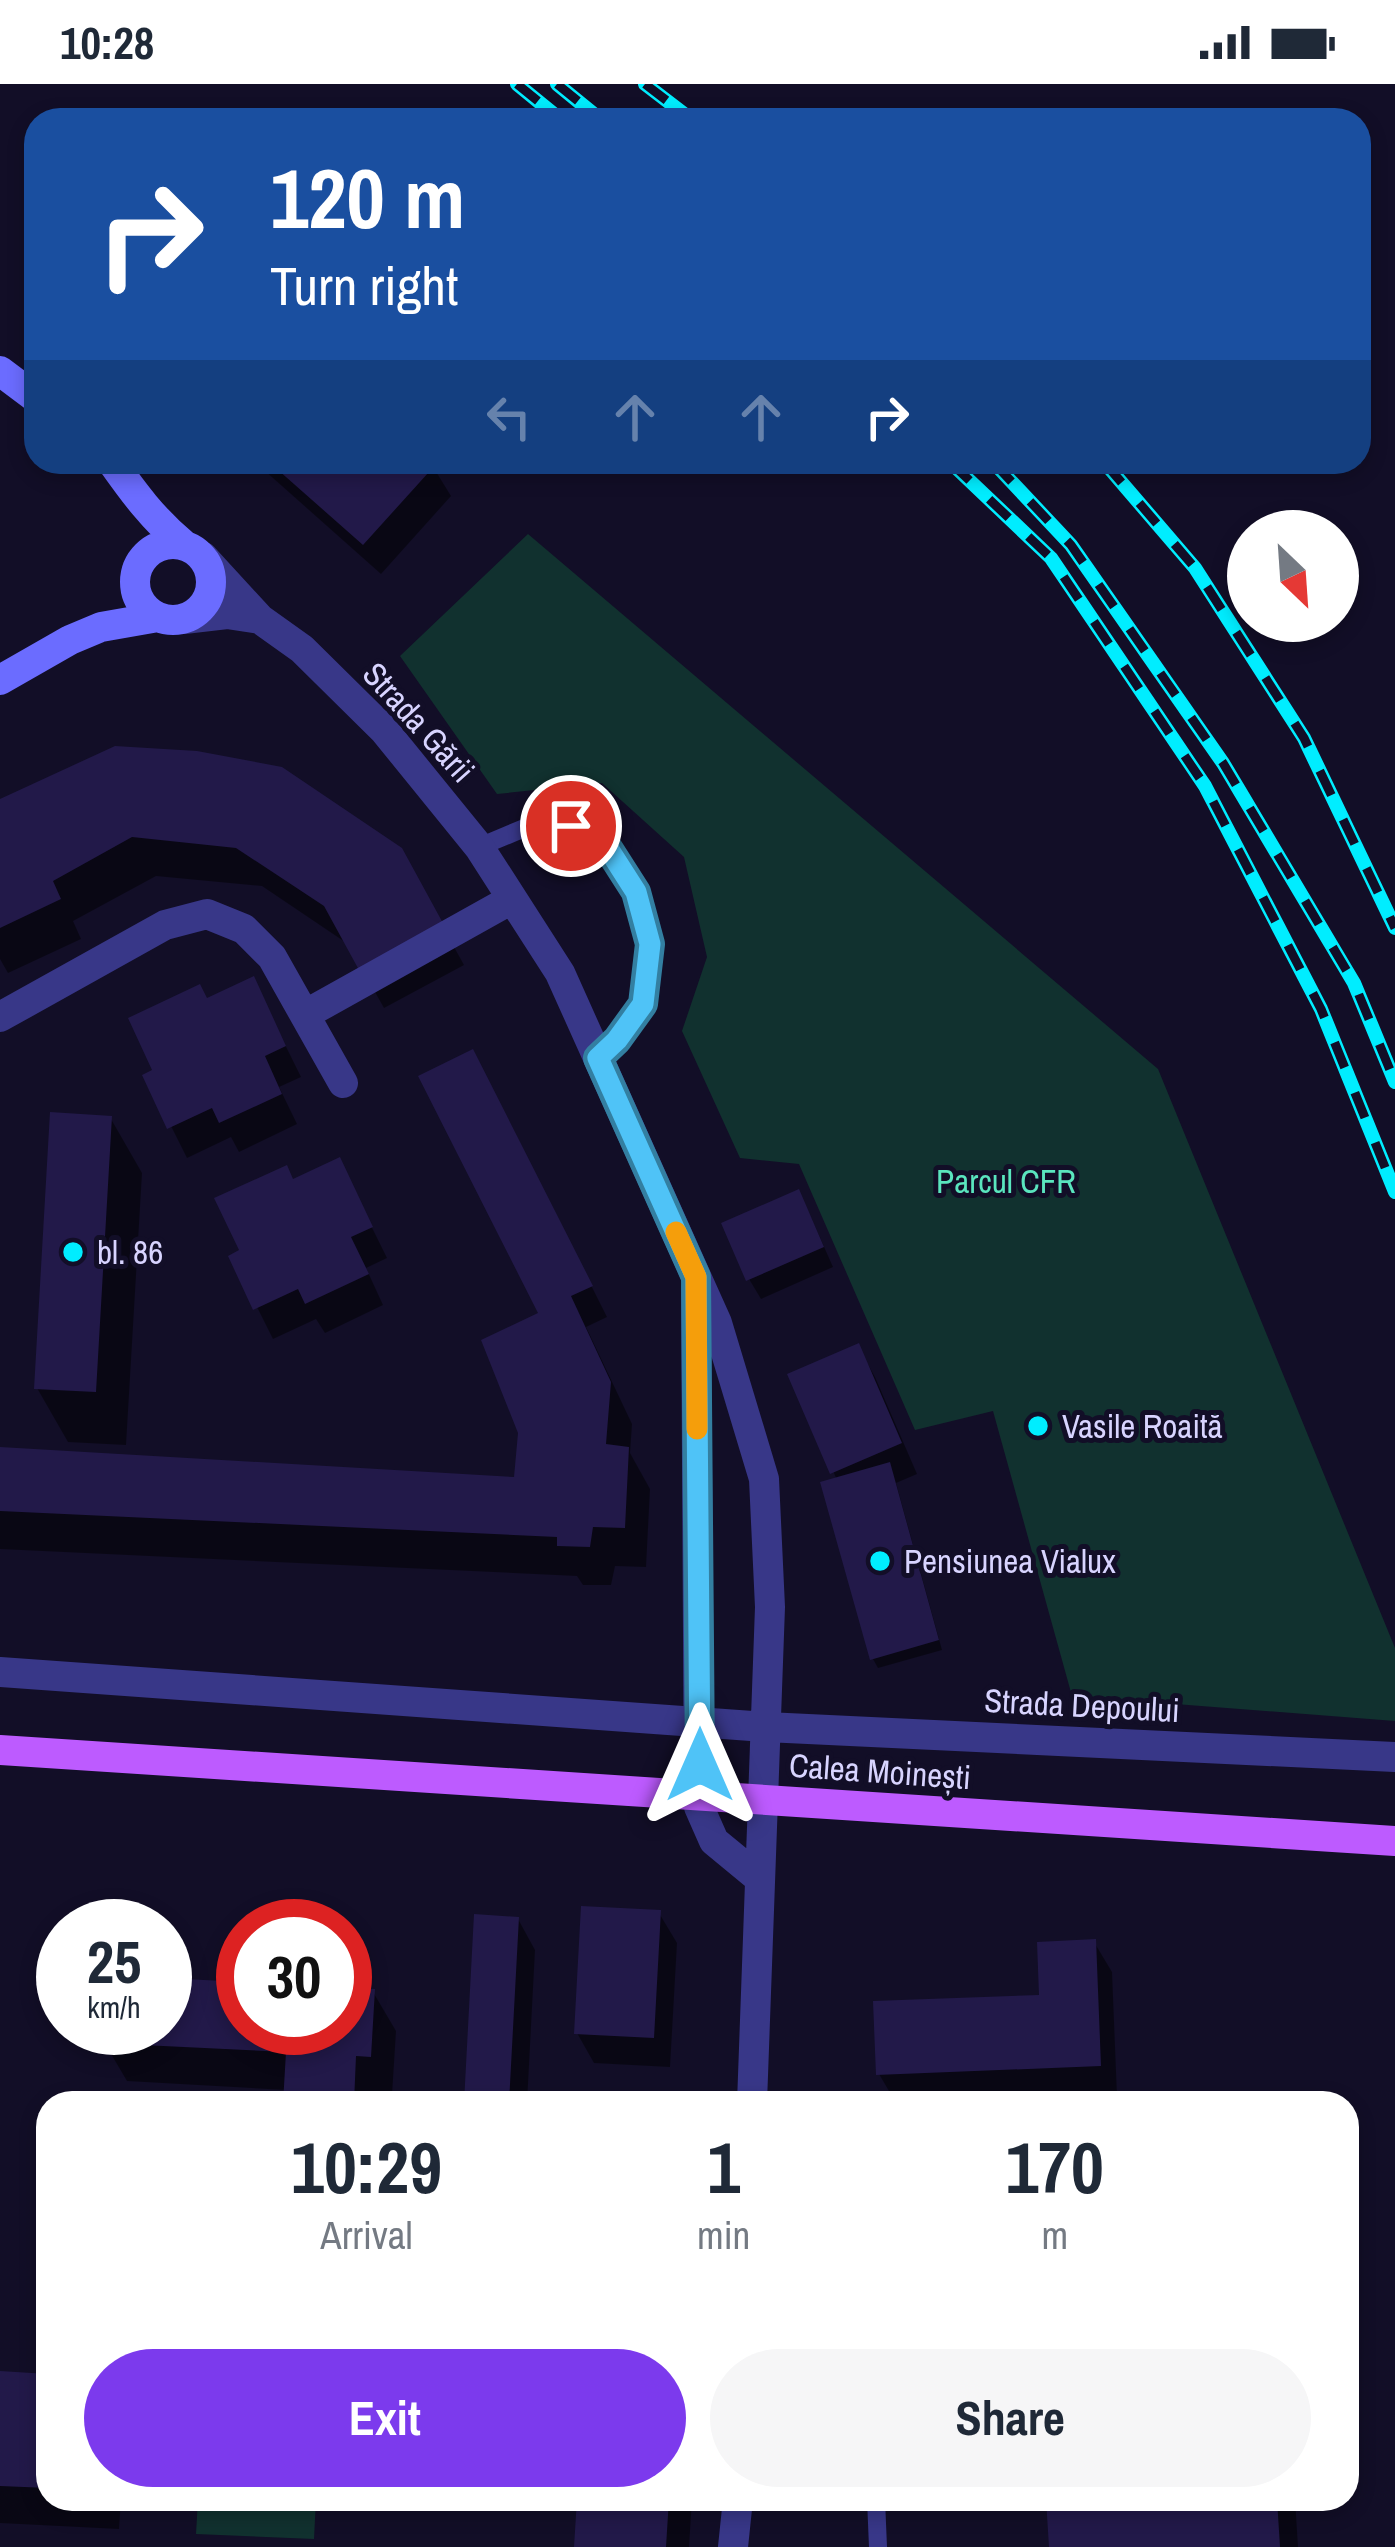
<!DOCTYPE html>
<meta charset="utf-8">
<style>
:root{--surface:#fff;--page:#f6f6f7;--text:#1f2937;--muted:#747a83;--accent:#7c3aed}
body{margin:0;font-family:"Archivo Narrow",sans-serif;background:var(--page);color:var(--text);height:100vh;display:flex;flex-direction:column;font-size:45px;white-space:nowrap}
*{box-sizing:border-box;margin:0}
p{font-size:39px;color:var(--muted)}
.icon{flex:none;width:66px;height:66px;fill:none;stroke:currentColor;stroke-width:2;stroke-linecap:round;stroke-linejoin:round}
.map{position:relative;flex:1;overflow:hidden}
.sheet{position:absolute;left:36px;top:2007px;width:1323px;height:420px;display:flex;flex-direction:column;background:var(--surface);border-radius:36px;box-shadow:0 6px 18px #0003}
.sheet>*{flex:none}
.top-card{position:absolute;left:24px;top:24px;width:1347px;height:366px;border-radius:36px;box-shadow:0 6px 18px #0003;background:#1a4fa0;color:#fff;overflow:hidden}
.needle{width:78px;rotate:155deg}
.buttons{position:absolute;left:1227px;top:426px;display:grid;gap:24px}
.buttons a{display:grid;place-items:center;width:132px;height:132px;border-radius:50%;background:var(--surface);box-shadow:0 6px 18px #0003;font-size:60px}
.speed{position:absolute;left:36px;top:1815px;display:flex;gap:24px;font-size:60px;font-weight:700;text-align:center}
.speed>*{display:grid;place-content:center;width:156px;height:156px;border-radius:50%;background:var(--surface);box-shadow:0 6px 18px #0003;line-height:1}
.speed small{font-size:30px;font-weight:400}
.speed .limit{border:18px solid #d22;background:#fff;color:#111}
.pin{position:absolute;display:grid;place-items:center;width:102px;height:102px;color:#fff;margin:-51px;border:6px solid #fff;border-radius:50%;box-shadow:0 3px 12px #0007}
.me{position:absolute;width:132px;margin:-66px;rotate:0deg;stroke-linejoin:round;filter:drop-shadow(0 0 9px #0008)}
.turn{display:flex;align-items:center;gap:42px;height:252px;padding:0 48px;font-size:54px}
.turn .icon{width:156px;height:156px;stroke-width:2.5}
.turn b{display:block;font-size:84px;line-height:102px}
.lanes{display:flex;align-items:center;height:114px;padding:0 48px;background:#0003;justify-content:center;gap:60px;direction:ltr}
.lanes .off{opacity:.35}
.eta{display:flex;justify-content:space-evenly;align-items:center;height:204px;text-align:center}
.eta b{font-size:72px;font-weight:700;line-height:84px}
.button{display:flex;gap:24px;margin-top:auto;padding:24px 48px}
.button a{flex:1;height:138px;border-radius:72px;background:var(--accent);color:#fff;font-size:48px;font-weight:700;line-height:138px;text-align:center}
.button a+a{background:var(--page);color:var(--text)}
.status{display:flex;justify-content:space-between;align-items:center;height:84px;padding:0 60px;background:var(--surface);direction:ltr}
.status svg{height:33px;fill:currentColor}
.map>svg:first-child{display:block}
.green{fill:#11312f}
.shadow{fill:#0007}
.building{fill:#221949}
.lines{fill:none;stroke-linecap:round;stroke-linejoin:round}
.lane{stroke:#383788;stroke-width:18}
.street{stroke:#383788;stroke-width:30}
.secondary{stroke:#6b6cff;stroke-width:30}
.primary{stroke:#bd5bff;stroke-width:30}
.rail-casing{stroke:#00edff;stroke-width:14}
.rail{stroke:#120e27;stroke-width:9;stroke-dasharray:27;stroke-linecap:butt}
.route-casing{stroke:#337fa1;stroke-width:30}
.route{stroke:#4fc3f7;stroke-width:21}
.slow{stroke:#f59e0b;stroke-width:21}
.poi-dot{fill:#00edff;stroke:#120e27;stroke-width:4.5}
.labels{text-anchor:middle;stroke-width:10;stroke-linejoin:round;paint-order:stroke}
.street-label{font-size:33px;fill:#d8d4ff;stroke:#120e27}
.park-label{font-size:33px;fill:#5ae5be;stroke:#120e27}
.poi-label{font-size:33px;fill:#d8d4ff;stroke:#120e27;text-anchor:start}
</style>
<div class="status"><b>10:28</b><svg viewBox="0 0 49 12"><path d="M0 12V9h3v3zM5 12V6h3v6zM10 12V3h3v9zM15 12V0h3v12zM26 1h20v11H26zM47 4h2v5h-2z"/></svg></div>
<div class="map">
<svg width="1395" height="2463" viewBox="0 0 1395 2463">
<rect width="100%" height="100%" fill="#120e27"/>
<!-- green -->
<path class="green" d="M528,450L1158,985L1395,1564V1637L1072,1612L993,1327L915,1346L799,1080L740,1074L682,947L707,873L684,773L602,699L497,710L400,572Z
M198,2415H316L314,2455L196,2450Z"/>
<!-- shadow -->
<path class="shadow" d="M255,378H430L451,412L381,490Z
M0,718L338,722L423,807L464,881L384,924L348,860L262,802L156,792L73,837L81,855L8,889L0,875Z
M253,896L301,993L279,1003L297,1040L239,1068L231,1053L187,1074L146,992L156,987L207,917Z
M489,998L607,1233L586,1243L632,1340L630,1369L650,1405L646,1483L615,1482L611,1501H583L577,1492L0,1465V1366L517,1396L542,1230Z
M111,1035L142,1089L126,1361L68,1358L37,1304Z
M339,1077L387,1174L366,1184L383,1221L325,1249L316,1235L273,1255L232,1173L243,1168Z
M809,1129L833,1183L761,1215L749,1195Z
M858,1263L875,1293L917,1390L896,1399L942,1566L878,1584L873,1575L837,1396L791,1292Z
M659,1829L677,1859L670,1983L594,1979L577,1949Z
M518,1835L535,1866L527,2019H467Z
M1094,1858L1112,1888L1117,2012L896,2019L879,1990L1042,1913Z
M165,1897L243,1901V1944H345V1906L373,1908L396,1947L392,2011L377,2010V2019H286L287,2006L127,1997L104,1958L105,1944H165Z
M0,2290L48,2293V2415H121L119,2445L0,2439Z
M580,2415H692L689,2463H577Z
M1049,2415H1295L1298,2463H1052Z"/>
<!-- building -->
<path class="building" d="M269,378H438L363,461Z
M115,662L197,667L282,683L402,764L444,841L359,886L324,822L236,764L132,753L53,797L61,815L0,844V715Z
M254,892L286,962L265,972L282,1010L219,1039L212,1024L167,1045L142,991L152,986L128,934L200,900L207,914Z
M473,965L593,1202L571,1212L611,1298L606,1360L629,1363L625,1444L593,1443L590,1463L557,1462V1453L0,1427V1363L514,1393L518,1349L481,1256L538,1229L418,992Z
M50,1028L112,1032L96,1308L34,1305Z
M340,1073L373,1143L351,1153L369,1190L305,1220L298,1205L253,1226L228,1172L239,1166L214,1114L287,1081L293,1095Z
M799,1105L824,1163L746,1197L721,1139Z
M859,1259L902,1359L830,1390L787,1290Z
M890,1378L939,1556L870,1576L820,1398Z
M581,1822L661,1826L654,1954L574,1950Z
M474,1830L519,1833L509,2019H464Z
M1096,1855L1101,1982L876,1991L873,1917L1039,1911L1037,1858Z
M165,1894L243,1898V1944H345V1903L375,1905L371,1973L356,1972L354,2019H283L286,1968L101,1959L102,1944H165Z
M0,2287L48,2290V2404L0,2402Z
M577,2415H669L666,2463H574Z
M1046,2415H1277L1280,2463H1049Z"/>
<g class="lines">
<!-- lane -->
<path class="lane" d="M479,763L534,740L571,742L604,758L636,808L650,860L643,920L617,956L598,974
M876,2415L878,2463"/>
<!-- street -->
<path class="street" d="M203,473L260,535L302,565L384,646L479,763L560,889L717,1239L764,1395L770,1523L752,2019
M184,535L227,530L260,535
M306,930L512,815
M0,933L165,841L207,830L244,845L272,873L343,999
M696,1205L699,1723L714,1757L760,1795
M0,1588L766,1643L1395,1673
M733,2463L738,2415"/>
<!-- secondary -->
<path class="secondary" d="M0,287L36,314
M112,378C134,409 153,435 183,460
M135 498a38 38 0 1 1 76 0a38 38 0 1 1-76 0Z
M0,596L70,556L101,543L158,533"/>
<!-- primary -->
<path class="primary" d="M0,1666L1395,1757"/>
<!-- rail casing -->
<g class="rail-casing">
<path id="rail" d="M517,0L561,36
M557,0L601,36
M645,0L692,36
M950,378L1051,474L1205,702L1321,925L1395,1108
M993,378L1071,461L1223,679L1354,899L1395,998
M1104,378L1195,484L1304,654L1395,844"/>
</g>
<!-- rail -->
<use href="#rail" class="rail"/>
</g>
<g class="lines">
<!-- route casing -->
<g class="route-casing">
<path id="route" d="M571,742L604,758L636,808L650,860L643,920L617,956L598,974L696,1193L700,1681"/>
</g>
<!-- route -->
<use href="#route" class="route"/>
<!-- slow -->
<path class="slow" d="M676,1148L696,1193L697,1345"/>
</g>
<!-- markers -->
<g class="poi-dot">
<circle cx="73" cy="1168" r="12"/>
<circle cx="1038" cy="1342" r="12"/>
<circle cx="880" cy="1477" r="12"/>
</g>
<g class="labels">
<!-- street labels -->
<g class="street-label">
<text transform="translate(419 638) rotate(48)" y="12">Strada Gării</text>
<text transform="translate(1082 1621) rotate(3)" y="12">Strada Depoului</text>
<text transform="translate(880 1687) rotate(4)" y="12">Calea Moinești</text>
</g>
<!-- park labels -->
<g class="park-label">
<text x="1006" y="1109">Parcul CFR</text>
</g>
<!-- poi labels -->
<g class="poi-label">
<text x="97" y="1180">bl. 86</text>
<text x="1062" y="1354">Vasile Roaită</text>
<text x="904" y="1489">Pensiunea Vialux</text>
</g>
</g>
</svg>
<div class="buttons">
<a><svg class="needle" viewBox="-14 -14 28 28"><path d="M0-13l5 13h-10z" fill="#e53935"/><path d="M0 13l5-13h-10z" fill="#747a83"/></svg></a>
</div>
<div class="speed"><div>25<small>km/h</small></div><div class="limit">30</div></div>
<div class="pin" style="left:571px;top:742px;background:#d93025"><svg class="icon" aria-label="arrive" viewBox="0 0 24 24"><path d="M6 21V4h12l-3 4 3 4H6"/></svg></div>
<svg class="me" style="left:700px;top:1681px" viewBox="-20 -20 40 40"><path d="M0-17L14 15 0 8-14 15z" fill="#4fc3f7" stroke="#fff" stroke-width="4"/></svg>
<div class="top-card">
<div class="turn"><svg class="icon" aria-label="right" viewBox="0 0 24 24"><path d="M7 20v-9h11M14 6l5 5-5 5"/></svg><div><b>120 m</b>Turn right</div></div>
<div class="lanes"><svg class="icon off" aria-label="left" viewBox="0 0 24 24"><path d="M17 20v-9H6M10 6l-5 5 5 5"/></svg><svg class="icon off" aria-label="ahead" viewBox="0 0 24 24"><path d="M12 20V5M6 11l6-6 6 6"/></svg><svg class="icon off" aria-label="ahead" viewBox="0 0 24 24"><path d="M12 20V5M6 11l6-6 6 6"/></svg><svg class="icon" aria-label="right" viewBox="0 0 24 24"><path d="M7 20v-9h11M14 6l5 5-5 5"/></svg></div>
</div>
<section class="sheet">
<div class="eta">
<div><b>10:29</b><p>Arrival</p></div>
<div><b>1</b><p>min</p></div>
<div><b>170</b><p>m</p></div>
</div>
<div class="button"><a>Exit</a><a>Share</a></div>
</section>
</div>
